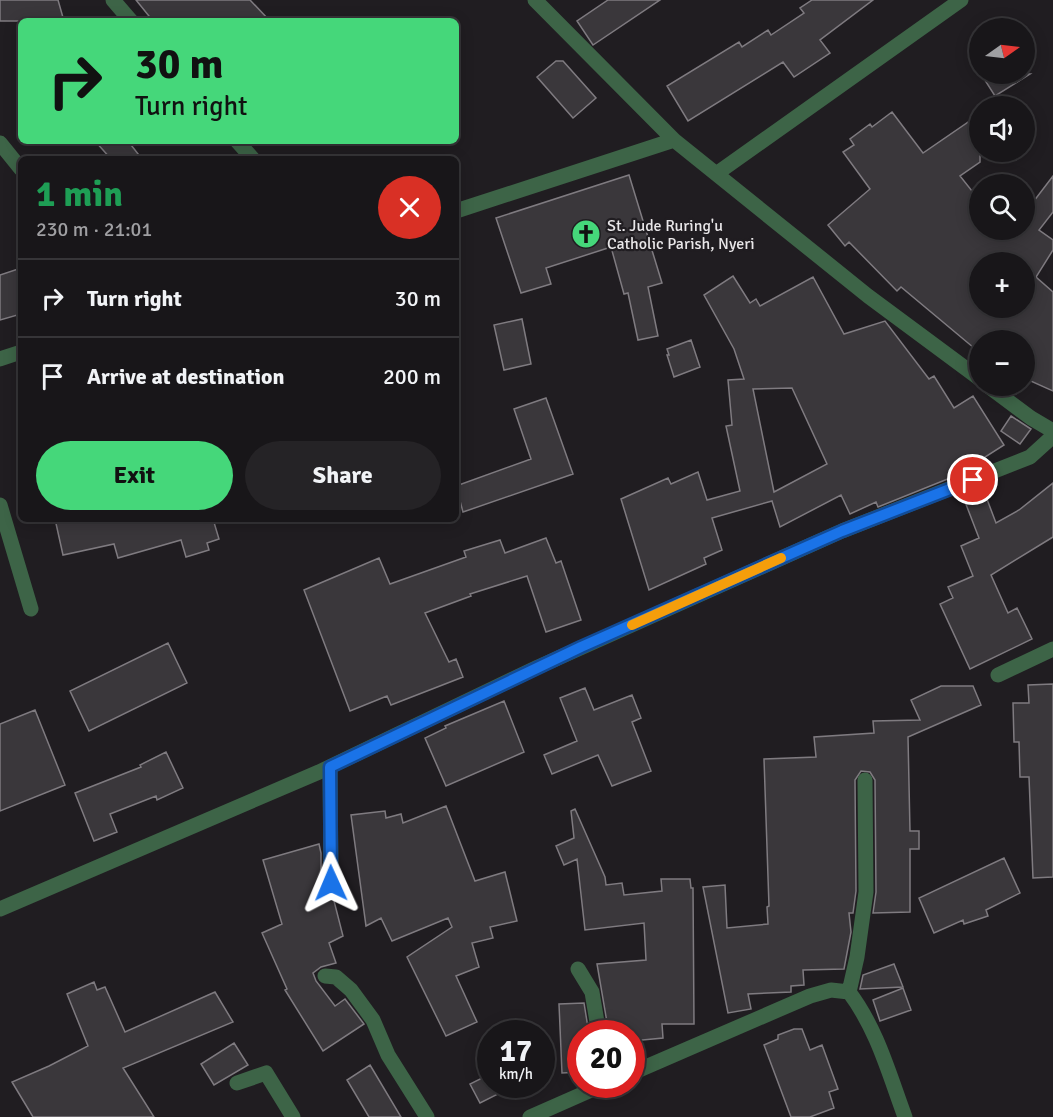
<!DOCTYPE html>
<meta charset="utf-8">
<style>
:root{--surface:#181619;--page:#252326;--text:#f1f3f6;--muted:#9f9fa2;--line:#363538;--accent:#45d77a}
body{margin:0;font-family:Signika,sans-serif;background:var(--page);color:var(--text);height:100vh;display:flex;flex-direction:column;font-size:22px;white-space:nowrap}
*{box-sizing:border-box;margin:0}
p{font-size:20px;color:var(--muted)}
.icon{flex:none;width:33px;height:33px;fill:none;stroke:currentColor;stroke-width:2;stroke-linecap:round;stroke-linejoin:round}
.map{position:relative;flex:1;overflow:hidden}
.side{position:absolute;left:18px;top:156px;width:441px;height:366px;display:flex;flex-direction:column;background:var(--surface);border-radius:9px;box-shadow:0 3px 15px #0003,0 0 0 2px var(--line)}
.side>*{flex:none}
.banner{position:absolute;left:18px;top:18px;width:441px;height:126px;border-radius:9px;box-shadow:0 3px 15px #0003,0 0 0 2px var(--line);background:#45d77a;color:#111;overflow:hidden}
.needle{width:39px;rotate:76deg}
.fabs{position:absolute;left:969px;top:18px;display:grid;gap:12px}
.fabs a{display:grid;place-items:center;width:66px;height:66px;border-radius:50%;background:var(--surface);box-shadow:0 3px 15px #0003,0 0 0 2px var(--line);font-size:30px}
.speed{position:absolute;left:477px;top:1020px;display:flex;gap:12px;font-size:30px;font-weight:700;text-align:center}
.speed>*{display:grid;place-content:center;width:78px;height:78px;border-radius:50%;background:var(--surface);box-shadow:0 3px 15px #0003,0 0 0 2px var(--line);line-height:1}
.speed small{font-size:15px;font-weight:400}
.speed .limit{border:9px solid #d22;background:#fff;color:#111}
.pin{position:absolute;display:grid;place-items:center;width:51px;height:51px;color:#fff;margin:-26px;border:3px solid #fff;border-radius:50%;box-shadow:0 2px 6px #0007}
.me{position:absolute;width:66px;margin:-33px;rotate:359deg;stroke-linejoin:round;filter:drop-shadow(0 0 4px #0008)}
.turn{display:flex;align-items:center;gap:21px;height:126px;padding:0 18px;font-size:27px}
.turn .icon{width:78px;height:78px;stroke-width:2.5}
.turn b{display:block;font-size:42px;line-height:51px}
.round{display:grid;place-items:center;flex:none;width:63px;height:63px;border-radius:32px;background:var(--page)}
.overview{display:flex;align-items:center;justify-content:space-between;height:102px;padding:0 18px}
h1{font-size:36px;font-weight:800;line-height:45px;color:#1e9e55}
.action{display:flex;gap:12px;margin-top:auto;padding:12px 18px}
.action a{flex:1;height:69px;border-radius:36px;background:var(--accent);color:#111;font-size:24px;font-weight:800;line-height:69px;text-align:center}
.action a+a{background:var(--page);color:var(--text)}
ul{padding:0;list-style:none}
li{display:flex;align-items:center;gap:18px;height:78px;padding:0 18px;border-top:2px solid var(--line)}
li div{flex:1}
li b{display:block;font-size:22px}
li em{font-style:normal}
.map>svg:first-child{display:block}
.building{fill:#3a373b;stroke:#7f7b80;stroke-width:1.5;fill-rule:evenodd}
.lines{fill:none;stroke-linecap:round;stroke-linejoin:round}
.minor{stroke:#3d6447;stroke-width:15}
.route-casing{stroke:#114b97;stroke-width:15}
.route{stroke:#1a73e8;stroke-width:10}
.slow{stroke:#f59e0b;stroke-width:10}
.labels{text-anchor:middle;stroke-width:4.5;stroke-linejoin:round;paint-order:stroke}
.poi-label{font-size:16px;fill:#e9e7e9;stroke:#201d21;text-anchor:start}
</style>
<div class="map">
<svg width="1053" height="1117" viewBox="0 0 1053 1117">
<rect width="100%" height="100%" fill="#201d21"/>
<!-- building -->
<path class="building" d="M0,0H58L64,21H0Z
M136,0H250L270,21H153Z
M608,0H660L593,45L577,21Z
M812,0H873L820,40L830,53L794,77L783,62L688,121L667,86L739,42L742,47L768,30L771,35L804,13L800,8Z
M556,61H563L596,98L573,118L537,77Z
M981,74H1030L995,96Z
M892,112L923,153L980,114V162L960,176L980,201V230H1024V214L1053,176V212L1039,230L1053,240V250L1036,277L1053,292V391L1024,378V340H980V353L901,287L897,291L849,242L845,246L828,225L870,189L843,152L854,145L850,139L870,124L872,127ZM980,262H1024V308H980Z
M95,141H128L142,159H111Z
M629,175L662,283L648,287L658,336L638,340L628,293L624,294L611,247L546,268L551,284L521,293L496,218Z
M21,268V314L0,320V275Z
M733,276L750,303L756,299L760,306L813,277L844,334L885,321L929,379L934,376L954,408L973,396L1004,445L974,464L975,468L878,507L876,502L850,514L841,495L780,527L772,501L712,518L722,550L704,558L706,564L649,590L621,499L668,478L671,484L698,472L707,500L740,491L726,426L732,425L728,380L744,379L734,349L704,295ZM792,388L827,464L774,492L753,389Z
M522,319L531,364L504,370L494,325Z
M691,340L700,367L674,377L667,355H669L667,349Z
M546,398L573,474L463,512L456,486L531,459L514,409Z
M1011,416L1031,429L1020,444L1001,431Z
M1053,483V537L991,575L1008,613L1017,608L1032,639L970,669L940,604L953,598L948,587L973,576L961,546L979,538L962,494L982,486L996,523L1019,510Z
M55,519H213L219,539L207,543L209,550L186,557L181,540L118,558L114,544L63,555Z
M546,538L556,563L561,561L581,620L546,632L527,576L470,594L471,596L425,613L449,662L456,659L463,677L391,705L387,696L350,711L304,590L379,558L390,584L466,557L464,551L500,540L505,553Z
M168,643L187,683L89,731L70,691Z
M1053,684V877L1033,878L1029,777H1020L1019,742H1014L1013,703H1029L1028,685Z
M941,686H973L981,705L908,737L910,831H919V849H910V912L873,913L876,892L875,780L870,772L861,771L855,780L856,891L853,913H849L851,932L844,969L803,970L804,985L791,986V992L748,994L751,1009L728,1013L703,887L725,885L727,928L768,924L767,907L769,906L764,759L816,757L814,737L874,733L873,721L920,720L911,700Z
M585,688L594,710L632,695L641,718L632,722L651,771L612,786L598,755L552,774L544,755L577,741L560,698Z
M504,701L524,752L446,786L425,738L446,728L445,726Z
M35,710L65,785L0,811V724Z
M166,752L183,788L157,800L156,796L110,814L117,832L94,841L75,793L141,767L140,765Z
M446,806L475,881L505,872L517,921L490,927L493,938L472,943L479,967L456,976L477,1022L446,1036L407,957L452,927L448,918L392,941L381,918L366,926L351,815L385,811L386,818L401,814L403,823Z
M575,809L605,877L606,885L622,883L624,895L662,891L661,879H690L691,888H693L694,1024H662L663,1038L632,1041V1034H609L597,964L646,960L644,923L585,930L577,859L564,865L556,846L574,838L571,811Z
M319,844L321,853V884L326,891L332,893L343,936L329,943L336,963L321,967L313,973L316,981L335,1006L345,999L364,1024L323,1051L285,990L287,989L262,933L282,924L263,860Z
M1004,858L1020,893L986,910L988,916L964,924L963,920L934,933L919,898Z
M894,964L903,987L860,989L863,975Z
M94,982L97,990L105,987L125,1032L215,992L233,1022L123,1068L154,1117H33L12,1082L49,1066L88,1046L67,994Z
M903,988L911,1010L880,1021L873,1000Z
M584,1003L589,1034H580V1072L562,1073L559,1004Z
M794,1029H802L810,1050L822,1045L838,1089L829,1092L834,1108L810,1117H791L764,1045L778,1039V1035Z
M234,1043L248,1065L214,1085L201,1064Z
M370,1065L401,1117H369L347,1080Z
M488,1075L490,1084H493L498,1094L480,1103L470,1084Z"/>
<g class="lines">
<!-- minor -->
<path class="minor" d="M113,0L131,21
M535,0L674,140L868,296L980,379
M237,141L253,159
M0,143L21,169
M716,174L961,0
M456,211L674,140
M0,359L21,352
M988,386L1031,418L1053,431
M0,505L31,609
M998,675L1053,649
M330,767L331,883
M0,909L319,772L538,667L842,531L1030,457L1053,436
M578,969L592,992L599,1034
M325,976L336,977L351,990L373,1020L388,1055L427,1117
M849,992L857,957L866,892L865,780
M632,1073L810,996L831,990L849,992C877,1029 889,1074 905,1117
M237,1083L266,1073L293,1117
M530,1117L605,1084"/>
</g>
<g class="lines">
<!-- route casing -->
<g class="route-casing">
<path id="route" d="M331,883L330,767L581,647L842,531L973,480"/>
</g>
<!-- route -->
<use href="#route" class="route"/>
<!-- slow -->
<path class="slow" d="M632,625L781,558"/>
</g>
<!-- icons -->
<defs>
<g id="church-disc" transform="scale(1.5)"><circle r="9.5" fill="#45d77a" stroke="#201d21"/><path d="M-1.2-6h2.4v3.5h3.3v2.4h-3.3V6h-2.4V-.1h-3.3v-2.4h3.3Z" fill="#111"/></g>
</defs>
<g fill-rule="evenodd">
<use href="#church-disc" x="586" y="234"/>
</g>
<g class="labels">
<!-- poi labels -->
<g class="poi-label">
<text x="607" y="231">St. Jude Ruring'u<tspan x="607" dy="18">Catholic Parish, Nyeri</tspan></text>
</g>
</g>
</svg>
<div class="fabs">
<a><svg class="needle" viewBox="-14 -14 28 28"><path d="M0-13l5 13h-10z" fill="#e53935"/><path d="M0 13l5-13h-10z" fill="#9f9fa2"/></svg></a>
<a><svg class="icon" aria-label="sound" viewBox="0 0 24 24"><path d="M4 9h4l5-4v14l-5-4H4zM17 9q2 3 0 6"/></svg></a>
<a><svg class="icon" aria-label="search" viewBox="0 0 24 24"><circle cx="10" cy="10" r="6"/><path d="M15 15l6 6"/></svg></a>
<a>+</a>
<a>−</a>
</div>
<div class="speed"><div>17<small>km/h</small></div><div class="limit">20</div></div>
<div class="pin" style="left:973px;top:480px;background:#d93025"><svg class="icon" aria-label="arrive" viewBox="0 0 24 24"><path d="M6 21V4h12l-3 4 3 4H6"/></svg></div>
<svg class="me" style="left:331px;top:883px" viewBox="-20 -20 40 40"><path d="M0-17L14 15 0 8-14 15z" fill="#1a73e8" stroke="#fff" stroke-width="4"/></svg>
<div class="banner">
<div class="turn"><svg class="icon" aria-label="right" viewBox="0 0 24 24"><path d="M7 20v-9h11M14 6l5 5-5 5"/></svg><div><b>30 m</b>Turn right</div></div>
</div>
<section class="side">
<div class="overview"><div><h1>1 min</h1><p>230 m · 21:01</p></div><a class="round" style="background:#d93025;color:#fff"><svg class="icon" aria-label="close" viewBox="0 0 24 24"><path d="M6 6l12 12M18 6L6 18"/></svg></a></div>
<ul>
<li><svg class="icon" aria-label="right" viewBox="0 0 24 24"><path d="M7 20v-9h11M14 6l5 5-5 5"/></svg><div><b>Turn right</b></div><em>30 m</em></li>
<li><svg class="icon" aria-label="arrive" viewBox="0 0 24 24"><path d="M6 21V4h12l-3 4 3 4H6"/></svg><div><b>Arrive at destination</b></div><em>200 m</em></li>
</ul>
<div class="action"><a>Exit</a><a>Share</a></div>
</section>
</div>
